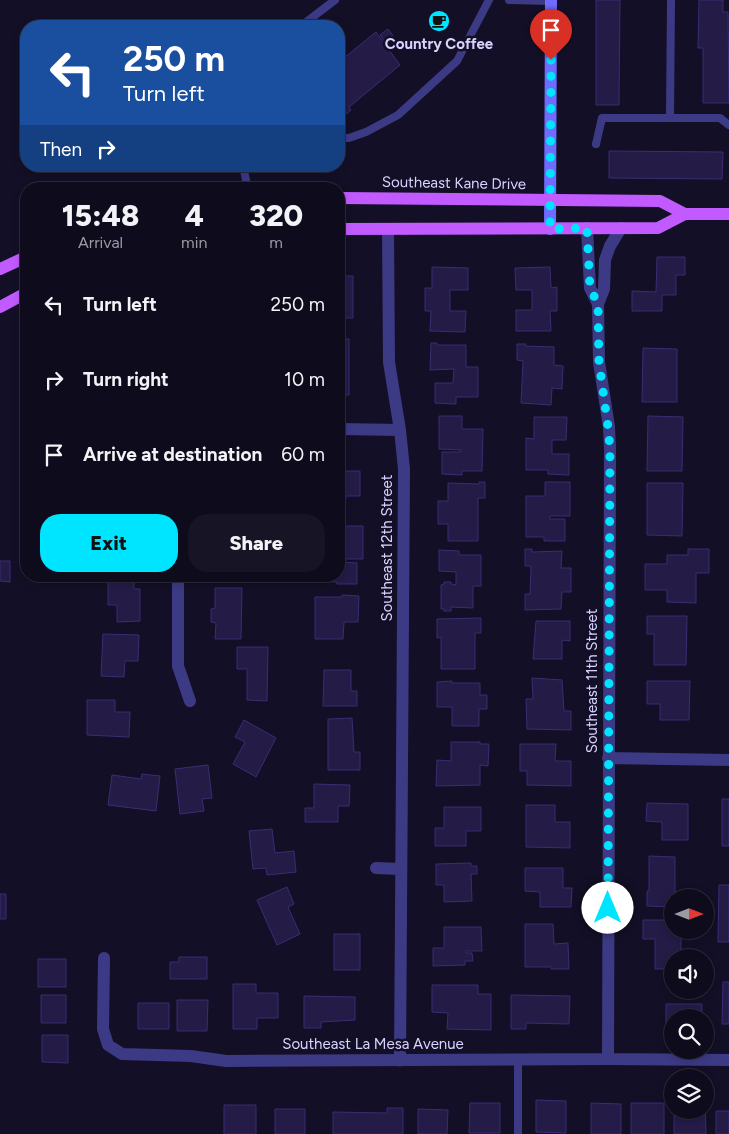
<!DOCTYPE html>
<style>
:root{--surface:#0e0b1c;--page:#171425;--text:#f1f3f6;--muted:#9b9ba3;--line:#2e2b3b;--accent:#00e5ff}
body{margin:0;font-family:Figtree,sans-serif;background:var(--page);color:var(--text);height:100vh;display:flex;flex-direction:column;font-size:19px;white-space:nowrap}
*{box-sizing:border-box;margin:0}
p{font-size:16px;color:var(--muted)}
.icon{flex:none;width:28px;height:28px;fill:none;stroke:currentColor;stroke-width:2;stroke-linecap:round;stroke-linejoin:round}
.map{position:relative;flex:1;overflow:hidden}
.panel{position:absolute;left:20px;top:182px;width:325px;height:400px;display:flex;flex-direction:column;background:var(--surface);border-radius:20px;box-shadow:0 2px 8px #0003,0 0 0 1px var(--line)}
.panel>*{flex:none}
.banner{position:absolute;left:20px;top:20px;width:325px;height:152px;border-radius:20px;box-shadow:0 2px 8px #0003,0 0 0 1px var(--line);background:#1a4fa0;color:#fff;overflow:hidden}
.needle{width:32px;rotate:90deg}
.tools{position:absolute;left:664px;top:889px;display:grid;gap:10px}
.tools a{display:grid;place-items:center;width:50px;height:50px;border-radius:50%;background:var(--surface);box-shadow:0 2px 8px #0003,0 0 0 1px var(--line);font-size:25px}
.pin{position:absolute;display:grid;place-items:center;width:42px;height:42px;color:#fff;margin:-51px -21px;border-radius:50% 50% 50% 0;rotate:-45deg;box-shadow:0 0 5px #0007}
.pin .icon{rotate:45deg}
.me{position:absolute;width:55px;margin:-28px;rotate:0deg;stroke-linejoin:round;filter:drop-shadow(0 0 4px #0008)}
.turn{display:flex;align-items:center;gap:18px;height:105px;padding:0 20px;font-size:22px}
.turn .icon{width:65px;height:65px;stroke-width:2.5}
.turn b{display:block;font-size:35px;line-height:42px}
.then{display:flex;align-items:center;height:48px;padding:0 20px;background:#0003;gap:10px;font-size:19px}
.eta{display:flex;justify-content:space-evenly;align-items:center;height:85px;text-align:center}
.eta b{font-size:30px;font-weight:800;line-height:35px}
.cta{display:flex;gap:10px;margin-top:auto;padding:10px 20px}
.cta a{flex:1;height:58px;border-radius:20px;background:var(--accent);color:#111;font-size:20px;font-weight:800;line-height:58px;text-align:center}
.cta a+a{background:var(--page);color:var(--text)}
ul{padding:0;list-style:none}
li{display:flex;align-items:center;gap:15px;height:75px;padding:0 20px}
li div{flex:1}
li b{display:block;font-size:19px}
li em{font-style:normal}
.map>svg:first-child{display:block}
.building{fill:#241b47;stroke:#3b2d73}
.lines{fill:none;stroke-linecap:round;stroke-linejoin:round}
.lane{stroke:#3d3a85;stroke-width:8}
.street{stroke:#3d3a85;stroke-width:12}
.secondary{stroke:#6f6bff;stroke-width:12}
.primary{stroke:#c25bff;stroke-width:12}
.route{stroke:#00e5ff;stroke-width:9;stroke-dasharray:0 16.2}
.labels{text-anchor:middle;stroke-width:5;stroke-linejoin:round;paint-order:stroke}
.poi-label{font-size:15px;font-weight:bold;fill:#d9d4ff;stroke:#130f26}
.street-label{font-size:15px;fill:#d9d4ff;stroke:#130f26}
</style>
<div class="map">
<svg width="729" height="1134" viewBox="0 0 729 1134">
<rect width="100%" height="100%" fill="#130f26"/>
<!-- building -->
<path class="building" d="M596,0H620L619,105H596Z
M699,0H723V12H728L729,103H703V48H698Z
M434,14L448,20L444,28L431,22Z
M388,29L394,37L386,43L380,35Z
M376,32L400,65L349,107L351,110L339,120V62Z
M609,151L723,152L722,179L609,178Z
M657,257H685V275H676V295H662V311H632V291L656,292Z
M432,267L468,268V290H450V311H466L465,332L430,331L431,311H425V288H432Z
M550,267L551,288L557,287V311H550L551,331H516V310H532V290H516L515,268Z
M339,276H353V318H339Z
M339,339H349V395H339Z
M431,343H437V345H466V367H478V397H456V404L435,403V383H453L454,369L430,370Z
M517,344H526L525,346L554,347V365L563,366L562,389L552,388L551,405L521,403L523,361L517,360Z
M643,348L677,349V402H642Z
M439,416H462V429H483L482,471H462V475L442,474V452H461V450L439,449Z
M648,416L683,417L682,471H647Z
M534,417H567L566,440H552V454H569V475L548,474V470H526V438L534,439Z
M339,471H360V496H346V499H339V506Z
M479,482H485V498H478V541H448V524H438V501H448V483L479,484Z
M545,482H570V516H550V519H565V541H544V537H526V496H545Z
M647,483H683L682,536L647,535Z
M339,526H363V559H342V562L357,563V584H337V582L317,581V576H339Z
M525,549H532V552L562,551L561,568H571V592H562L561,609L525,610V594H530L531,566H525Z
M688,549H709V573H696V603L667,602V590H645V564H667V555H688Z
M439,550L459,551V555H481V586H473V608L451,607V611H444V609H441V585L444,584V582H451V584L456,585V572L439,571Z
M0,561H10V582L0,581Z
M108,576H134V589H140V621L117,622V605H108Z
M215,588H242L241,639H215L216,623L211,622V609L215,608Z
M342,595L359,596L358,622H344L343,639H315V597H342Z
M647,616H687L686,665H654V634H647Z
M481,618V633H475V669H441V637L437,638V619Z
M536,621H570V641L562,640V659H533Z
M103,634L139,635L138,661H125L124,677L101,676Z
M237,647H268L267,701L247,700V669H237Z
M324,670H351V691H357V706H323Z
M532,678L562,680L564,711H571V730L527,729L526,699H533Z
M452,681V683H480V695H487V709H479V726H452V707H437V682Z
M647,681H690L689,720H660V704H647Z
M87,700H115V712H130L129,737L87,735Z
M352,718L354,752H360V770H328V719Z
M244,720L276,738L256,777L233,764L245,742L235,737Z
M451,742H480V744H489L488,766L480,765V785L436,786L437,760L451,761Z
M520,744H556L555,761H571V786L527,785V771H520Z
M208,765L212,798L202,799L204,811L180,814L175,769Z
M142,774L160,776L156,811L108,805L112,775L141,779Z
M314,784L350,785L349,806H338V822H305V808H314Z
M722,799H729V846H722Z
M647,803L688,804V840H662V822L646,821Z
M526,805H555V822H570V848L526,847Z
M444,807H481V831H466V846H435V828H444Z
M272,829L275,853L294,851L296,872L267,875L266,868L253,869L249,831Z
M649,856L675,857V898H672V907L647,906V891H649Z
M471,863V866H477V874H471L472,901L444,902V885H436V864Z
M525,868H563V888H572L571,907H540V892L525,891Z
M719,885H729V942H718Z
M287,887L294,904L288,907L300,934L277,945L257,900Z
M0,894H6V919H0Z
M643,920H672V930H681V958H672V969H655V939H643Z
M525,924H553L554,944L568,943L569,969H551V967H525Z
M444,927H481L482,951H466V953H472L473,961H465V965L433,966V948H444Z
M334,934H360V970H334Z
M179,957H207V979H170V962H179Z
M38,959H66V987H38Z
M723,982H729V1024H722Z
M233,984H256V993H278V1018H257V1029H233Z
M432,985H478V994H491V1030L447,1029L448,1013L432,1012Z
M41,995H66V1023H41Z
M511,995L570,996L569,1024L526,1023V1029H511Z
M304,996L355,997V1020L321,1022V1028H304Z
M177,1000H208L207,1031H177Z
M138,1003H169V1029H138Z
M666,1004H702V1018H672V1025H666Z
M42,1035H68V1063L42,1062Z
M536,1100L566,1101V1133L536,1132Z
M705,1101L706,1134H674V1110H705Z
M470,1103H500V1133H469Z
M591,1103L621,1104V1134H591Z
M631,1103H664V1134H631Z
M224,1105H256V1134H224Z
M387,1108H403V1134H333V1112L387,1113Z
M275,1109H305V1134H275Z
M418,1109L448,1110L447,1134H418Z
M716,1111H729V1134H716Z"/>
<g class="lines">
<!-- lane -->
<path class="lane" d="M509,0L551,1
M301,26L335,0
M670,117L671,0
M339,138H349L366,132L398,115L457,61L489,0
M596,144L602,118H720L729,125
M243,166L248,189
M518,1060V1134"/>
<!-- street -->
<path class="street" d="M587,228L590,288L598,304
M388,229L389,362L400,430L404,469L400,1061
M339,429L400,430
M178,576V666L190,701
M608,758L729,760
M376,868L401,869
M104,958L103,1029L108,1045L122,1054L191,1056L226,1061L608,1059L729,1060
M608,1059L610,449L609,427L599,362L598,304L604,289L605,260L610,246L621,228"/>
<!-- secondary -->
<path class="secondary" d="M550,229L551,0"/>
<!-- primary -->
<path class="primary" d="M339,198L660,201L685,214
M339,229L658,228L685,214H729
M0,269L26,257
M0,307L26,293"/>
</g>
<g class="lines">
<!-- route -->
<path class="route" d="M551,60L550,229L587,228L590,288L598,304L599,362L608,427L610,449L608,908"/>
</g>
<!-- icons -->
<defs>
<g id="cafe-disc" transform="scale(1.125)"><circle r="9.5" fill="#00e5ff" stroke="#130f26"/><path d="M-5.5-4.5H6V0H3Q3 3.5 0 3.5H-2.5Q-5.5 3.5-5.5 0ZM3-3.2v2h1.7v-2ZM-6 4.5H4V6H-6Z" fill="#111"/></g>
</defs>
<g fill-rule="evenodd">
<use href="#cafe-disc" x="439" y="21"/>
</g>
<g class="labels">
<!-- poi labels -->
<g class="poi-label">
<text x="439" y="49">Country Coffee</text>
</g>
<!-- street labels -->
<g class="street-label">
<text transform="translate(454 183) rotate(1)" y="5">Southeast Kane Drive</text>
<text transform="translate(387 548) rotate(-90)" y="5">Southeast 12th Street</text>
<text transform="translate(592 681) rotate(-90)" y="5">Southeast 11th Street</text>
<text x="373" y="1049">Southeast La Mesa Avenue</text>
</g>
</g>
</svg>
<div class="tools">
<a><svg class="needle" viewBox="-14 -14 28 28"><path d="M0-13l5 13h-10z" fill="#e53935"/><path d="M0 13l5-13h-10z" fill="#9b9ba3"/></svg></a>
<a><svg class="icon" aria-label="sound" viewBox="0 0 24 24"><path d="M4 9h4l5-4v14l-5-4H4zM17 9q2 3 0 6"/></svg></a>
<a><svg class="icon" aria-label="search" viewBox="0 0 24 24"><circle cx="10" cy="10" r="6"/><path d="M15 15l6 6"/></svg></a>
<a><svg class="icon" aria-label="layers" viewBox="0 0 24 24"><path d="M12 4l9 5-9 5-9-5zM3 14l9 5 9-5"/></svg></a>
</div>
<div class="pin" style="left:551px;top:60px;background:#d93025"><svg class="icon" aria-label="arrive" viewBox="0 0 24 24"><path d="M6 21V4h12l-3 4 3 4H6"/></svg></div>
<svg class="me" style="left:608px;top:908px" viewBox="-20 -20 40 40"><circle r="19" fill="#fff"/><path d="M0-13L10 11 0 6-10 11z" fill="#00e5ff"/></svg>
<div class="banner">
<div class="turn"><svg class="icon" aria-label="left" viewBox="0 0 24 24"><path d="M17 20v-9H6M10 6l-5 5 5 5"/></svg><div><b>250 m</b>Turn left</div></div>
<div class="then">Then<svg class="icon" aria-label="right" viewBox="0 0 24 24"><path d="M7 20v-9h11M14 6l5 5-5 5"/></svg></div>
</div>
<section class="panel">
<div class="eta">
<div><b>15:48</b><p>Arrival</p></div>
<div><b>4</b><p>min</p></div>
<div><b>320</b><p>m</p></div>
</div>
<ul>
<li><svg class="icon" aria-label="left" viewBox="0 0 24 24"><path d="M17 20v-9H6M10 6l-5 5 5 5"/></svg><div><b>Turn left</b></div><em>250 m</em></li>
<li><svg class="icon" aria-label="right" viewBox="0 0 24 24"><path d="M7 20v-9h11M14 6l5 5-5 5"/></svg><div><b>Turn right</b></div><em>10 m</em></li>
<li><svg class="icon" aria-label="arrive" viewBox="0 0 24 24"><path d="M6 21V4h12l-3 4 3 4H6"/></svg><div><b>Arrive at destination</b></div><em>60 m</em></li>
</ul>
<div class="cta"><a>Exit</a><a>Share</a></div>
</section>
</div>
